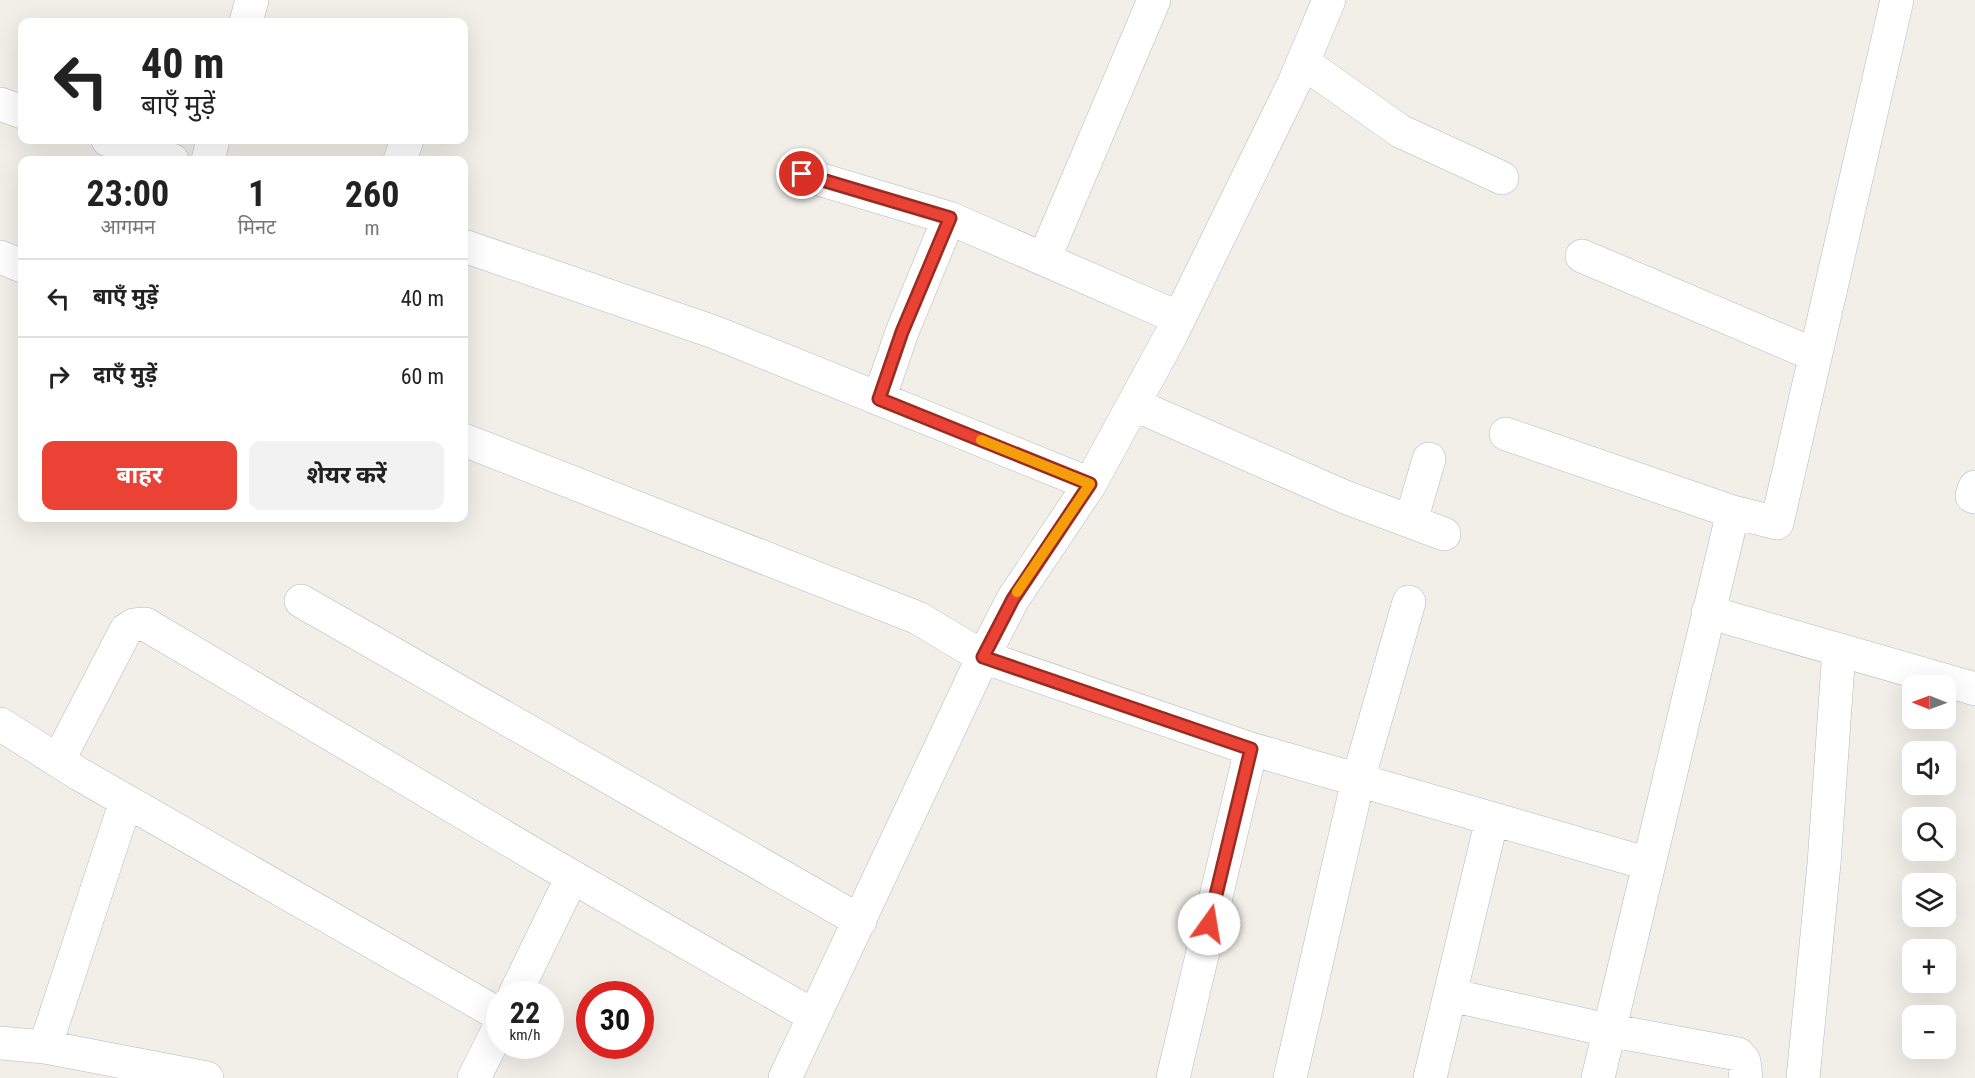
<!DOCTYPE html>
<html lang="hi">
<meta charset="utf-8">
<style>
:root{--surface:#fff;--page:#f2f2f2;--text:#222;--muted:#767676;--line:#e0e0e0;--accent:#ea4335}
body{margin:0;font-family:"Roboto Condensed","Noto Sans Devanagari",sans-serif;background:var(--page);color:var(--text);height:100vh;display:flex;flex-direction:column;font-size:22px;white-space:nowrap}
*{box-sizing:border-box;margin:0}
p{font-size:20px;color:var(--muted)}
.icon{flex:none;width:33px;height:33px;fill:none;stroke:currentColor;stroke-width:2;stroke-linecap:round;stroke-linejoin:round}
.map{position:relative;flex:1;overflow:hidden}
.panel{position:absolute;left:18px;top:156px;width:450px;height:366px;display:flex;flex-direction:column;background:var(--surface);border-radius:12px;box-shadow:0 6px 24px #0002}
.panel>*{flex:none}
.banner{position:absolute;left:18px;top:18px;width:450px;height:126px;border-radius:12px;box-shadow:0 6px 24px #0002;background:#fff;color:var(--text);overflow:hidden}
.needle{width:39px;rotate:271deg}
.fabs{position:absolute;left:1902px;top:675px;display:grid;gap:12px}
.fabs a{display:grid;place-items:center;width:54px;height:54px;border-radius:12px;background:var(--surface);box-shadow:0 6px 24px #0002;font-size:30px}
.speed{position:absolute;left:486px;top:981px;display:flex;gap:12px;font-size:30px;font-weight:700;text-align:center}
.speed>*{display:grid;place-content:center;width:78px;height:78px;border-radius:50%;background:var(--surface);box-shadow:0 6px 24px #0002;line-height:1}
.speed small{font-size:15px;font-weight:400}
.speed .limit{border:9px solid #d22;background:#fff;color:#111}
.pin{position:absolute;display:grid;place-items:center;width:51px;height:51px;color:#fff;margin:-26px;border:3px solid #fff;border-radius:50%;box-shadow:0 2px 6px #0007}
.me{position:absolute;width:66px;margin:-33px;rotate:13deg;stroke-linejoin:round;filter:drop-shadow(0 0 4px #0008)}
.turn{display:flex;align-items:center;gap:21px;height:126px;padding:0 24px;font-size:27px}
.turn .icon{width:78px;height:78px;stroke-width:2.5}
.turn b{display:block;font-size:42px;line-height:51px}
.eta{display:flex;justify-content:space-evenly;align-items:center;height:102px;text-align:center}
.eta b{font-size:36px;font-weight:700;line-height:42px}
.action{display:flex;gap:12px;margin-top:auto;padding:12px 24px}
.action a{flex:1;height:69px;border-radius:12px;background:var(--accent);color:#fff;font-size:24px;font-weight:700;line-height:69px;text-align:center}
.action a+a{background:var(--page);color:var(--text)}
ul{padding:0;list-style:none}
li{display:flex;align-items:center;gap:18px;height:78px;padding:0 24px;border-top:2px solid var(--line)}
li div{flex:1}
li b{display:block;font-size:22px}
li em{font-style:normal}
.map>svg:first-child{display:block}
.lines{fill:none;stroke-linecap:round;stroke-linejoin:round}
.minor-casing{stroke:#b5b8bc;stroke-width:34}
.minor{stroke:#fff;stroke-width:33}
.route-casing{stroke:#982c22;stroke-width:15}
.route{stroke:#ea4335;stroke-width:10}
.slow{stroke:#f59e0b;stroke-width:10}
</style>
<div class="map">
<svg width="1975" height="1078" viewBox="0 0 1975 1078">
<rect width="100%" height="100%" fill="#f1efe8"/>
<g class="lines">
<!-- minor casing -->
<g class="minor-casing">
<path id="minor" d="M246,22L252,0
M1303,62L1400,131L1502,178
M0,104L22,112
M108,140L172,160
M208,160L213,140
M400,160L407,140
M802,174L949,218L1179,318
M464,246L714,332L1090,484
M1582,256L1815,355
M0,257L22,266
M1044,259L1154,0
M879,399L902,332L949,218
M1133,404L1345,497L1444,534
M464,440L918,618L983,657L1251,749L1173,1078
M1975,487L1972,496L1975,497
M1733,512L1777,523L1897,0
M1411,521L1429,459
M301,601L860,921
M1708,612L1975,689
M0,724L79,774L500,1015
M1251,749L1649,864L1733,512L1506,434
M59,759L126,630L134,625L145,624L545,861L814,1016
M126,801L45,1047L207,1078
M515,994L572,877
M1450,995L1608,1030L1738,1054L1744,1061L1746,1078
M0,1043L45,1047
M474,1078L500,1026
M785,1078L983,657L1013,599L1090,484L1171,335L1295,81L1329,0
M1290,1078L1358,780L1409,602
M1430,1078L1492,819
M1598,1078L1649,864
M1803,1078L1824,864L1839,650"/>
</g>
<!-- minor -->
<use href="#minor" class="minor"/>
</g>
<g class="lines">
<!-- route casing -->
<g class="route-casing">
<path id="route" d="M802,174L950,218L902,332L879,399L1090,484L1013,599L983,657L1251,749L1209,924"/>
</g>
<!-- route -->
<use href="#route" class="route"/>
<!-- slow -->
<path class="slow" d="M981,440L1090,484L1017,592"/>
</g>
</svg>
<div class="fabs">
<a><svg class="needle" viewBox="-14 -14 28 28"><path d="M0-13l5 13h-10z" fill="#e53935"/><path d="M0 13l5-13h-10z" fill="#767676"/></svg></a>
<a><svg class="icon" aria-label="sound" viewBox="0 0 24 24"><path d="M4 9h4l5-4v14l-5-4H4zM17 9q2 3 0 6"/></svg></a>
<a><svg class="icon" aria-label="search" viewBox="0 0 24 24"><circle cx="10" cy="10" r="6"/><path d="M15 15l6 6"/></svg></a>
<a><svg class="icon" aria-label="layers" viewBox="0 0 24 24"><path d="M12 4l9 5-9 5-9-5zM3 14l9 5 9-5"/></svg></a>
<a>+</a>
<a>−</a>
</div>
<div class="speed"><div>22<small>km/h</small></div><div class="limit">30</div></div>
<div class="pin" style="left:802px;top:174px;background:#d93025"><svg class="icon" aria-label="arrive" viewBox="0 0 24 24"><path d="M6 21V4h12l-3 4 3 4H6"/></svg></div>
<svg class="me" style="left:1209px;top:924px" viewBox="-20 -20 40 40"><circle r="19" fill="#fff"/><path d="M0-13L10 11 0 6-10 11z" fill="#ea4335"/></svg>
<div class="banner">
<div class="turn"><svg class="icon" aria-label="left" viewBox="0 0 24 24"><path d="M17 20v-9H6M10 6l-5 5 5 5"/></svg><div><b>40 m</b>बाएँ मुड़ें</div></div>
</div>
<section class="panel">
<div class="eta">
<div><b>23:00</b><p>आगमन</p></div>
<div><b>1</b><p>मिनट</p></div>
<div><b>260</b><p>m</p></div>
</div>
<ul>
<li><svg class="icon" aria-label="left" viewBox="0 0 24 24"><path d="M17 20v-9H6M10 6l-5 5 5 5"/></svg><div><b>बाएँ मुड़ें</b></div><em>40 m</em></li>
<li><svg class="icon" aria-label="right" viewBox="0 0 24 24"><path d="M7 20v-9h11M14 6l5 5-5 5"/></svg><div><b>दाएँ मुड़ें</b></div><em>60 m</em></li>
</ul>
<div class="action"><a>बाहर</a><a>शेयर करें</a></div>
</section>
</div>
